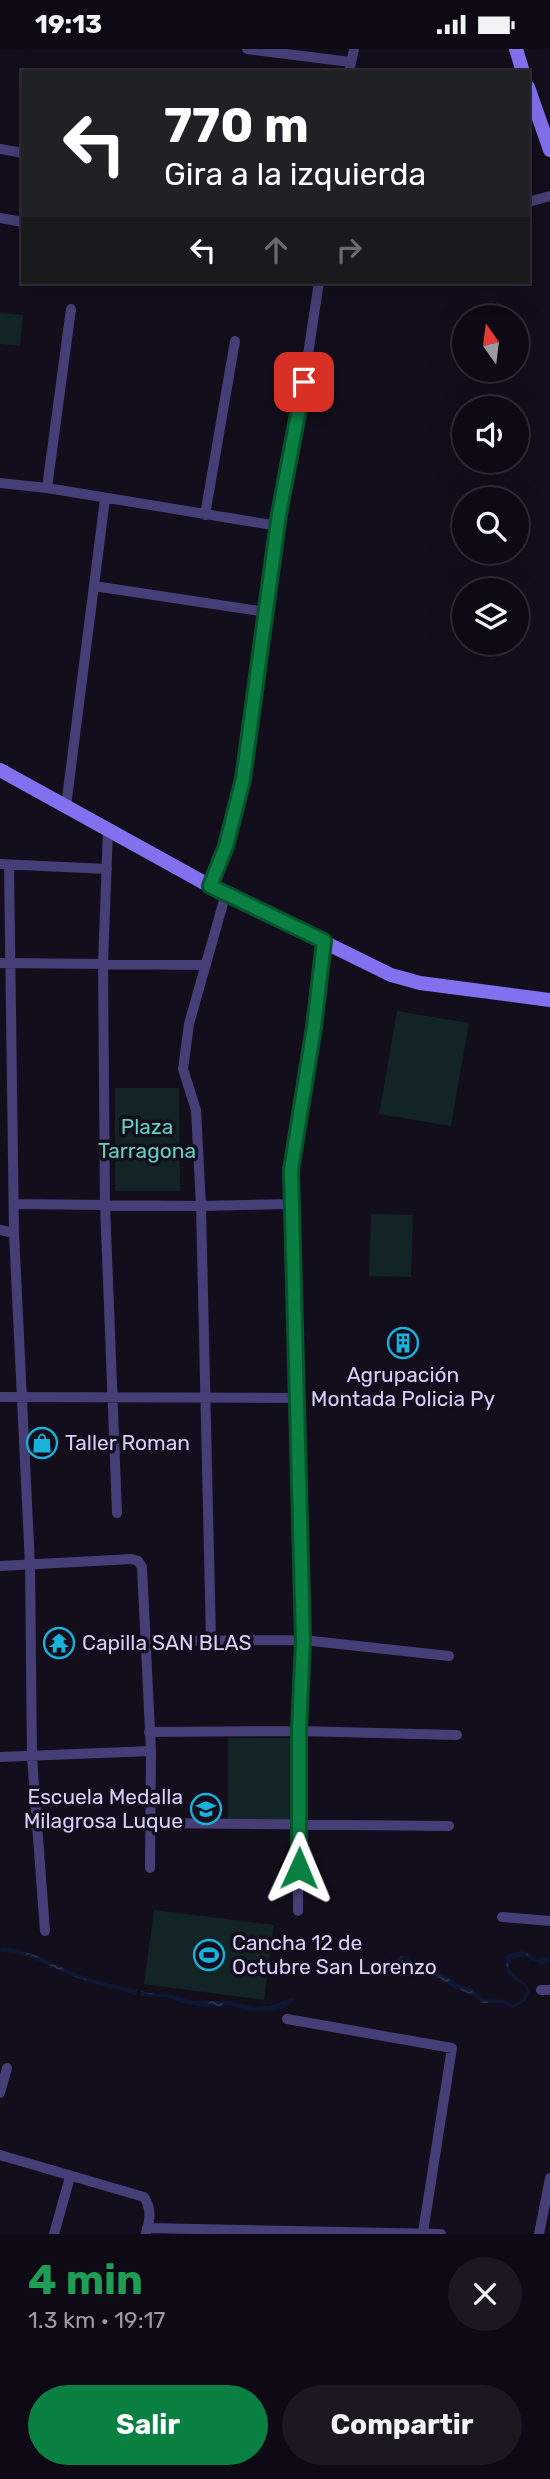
<!DOCTYPE html>
<html lang="es">
<meta charset="utf-8">
<style>
:root{--surface:#0e0a15;--page:#1c1822;--text:#f1f3f6;--muted:#9b9aa0;--line:#2e2b34;--accent:#0b8043}
body{margin:0;font-family:Rubik,sans-serif;background:var(--page);color:var(--text);height:100vh;display:flex;flex-direction:column;font-size:26px;white-space:nowrap}
*{box-sizing:border-box;margin:0}
p{font-size:23px;color:var(--muted)}
.icon{flex:none;width:38px;height:38px;fill:none;stroke:currentColor;stroke-width:2;stroke-linecap:round;stroke-linejoin:round}
.map{position:relative;height:2185px;overflow:hidden}
.sheet{display:flex;flex-direction:column;background:var(--surface);flex:1}
.sheet>*{flex:none}
.top-card{position:absolute;left:21px;top:21px;width:509px;height:214px;border-radius:0px;box-shadow:0 7px 28px #0002,0 0 0 2px var(--line);background:#202124;color:#fff;overflow:hidden}
.needle{width:46px;rotate:346deg}
.controls{position:absolute;left:452px;top:256px;display:grid;gap:14px}
.controls a{display:grid;place-items:center;width:77px;height:77px;border-radius:50%;background:var(--surface);box-shadow:0 7px 28px #0002,0 0 0 2px var(--line);font-size:35px}
.pin{position:absolute;display:grid;place-items:center;width:60px;height:60px;color:#fff;margin:-30px;border-radius:14px;box-shadow:0 4px 10px #0006}
.me{position:absolute;width:77px;margin:-38px;rotate:1deg;stroke-linejoin:round;filter:drop-shadow(0 0 5px #0008)}
.turn{display:flex;align-items:center;gap:24px;height:147px;padding:0 28px;font-size:32px}
.turn .icon{width:91px;height:91px;stroke-width:2.5}
.turn b{display:block;font-size:49px;line-height:60px}
.lanes{display:flex;align-items:center;height:66px;padding:0 28px;background:#0003;justify-content:center;gap:35px;direction:ltr}
.lanes .off{opacity:.35}
.round{display:grid;place-items:center;flex:none;width:74px;height:74px;border-radius:37px;background:var(--page)}
.overview{display:flex;align-items:center;justify-content:space-between;height:119px;padding:0 28px}
h1{font-size:42px;font-weight:700;line-height:52px;color:#1e9e55}
.button{display:flex;gap:14px;margin-top:auto;padding:14px 28px}
.button a{flex:1;height:80px;border-radius:42px;background:var(--accent);color:#fff;font-size:28px;font-weight:700;line-height:80px;text-align:center}
.button a+a{background:var(--page);color:var(--text)}
.status{display:flex;justify-content:space-between;align-items:center;height:49px;padding:0 35px;background:var(--surface);direction:ltr}
.status svg{height:19px;fill:currentColor}
.map>svg:first-child{display:block}
.green{fill:#122425}
.water{fill:url(#water-ripples)}
.lines{fill:none;stroke-linecap:round;stroke-linejoin:round}
.street{stroke:#463e76;stroke-width:10}
.secondary{stroke:#8271ee;stroke-width:14}
.route-casing{stroke:#07532c;stroke-width:18}
.route{stroke:#0b8043;stroke-width:12}
.labels{text-anchor:middle;stroke-width:7;stroke-linejoin:round;paint-order:stroke}
.park-label{font-size:21px;fill:#64cfc0;stroke:#120e1c}
.poi-label{font-size:21px;fill:#d8cff9;stroke:#120e1c;text-anchor:start}
</style>
<div class="status"><b>19:13</b><svg viewBox="0 0 49 12"><path d="M0 12V9h3v3zM5 12V6h3v6zM10 12V3h3v9zM15 12V0h3v12zM26 1h20v11H26zM47 4h2v5h-2z"/></svg></div>
<div class="map">
<svg width="550" height="2185" viewBox="0 0 550 2185">
<defs>
<pattern id="water-ripples" width="26" height="14" patternUnits="userSpaceOnUse" patternTransform="scale(1.75)"><rect width="26" height="14" fill="#0e1835"/><path d="M2 4q2-2 4 0t4 0M15 11q2-2 4 0t4 0" fill="none" stroke="#303953"/></pattern>
</defs>
<rect width="100%" height="100%" fill="#120e1c"/>
<!-- green -->
<path class="green" d="M0,264L23,266L20,297L0,295Z
M397,962L469,974L451,1077L379,1065Z
M115,1039H179L180,1142H115Z
M371,1165L413,1166L411,1228L369,1227Z
M228,1689H292L291,1771L228,1770Z
M154,1861L274,1876L264,1951L144,1935Z"/>
<!-- water -->
<path class="water" d="M1,1898C30,1900 52,1915 78,1925C97,1933 117,1937 137,1941L136,1946C116,1940 97,1936 78,1929C52,1920 28,1902 0,1903Z
M523,1902L537,1910L550,1907V1912L542,1916L525,1907L512,1910L508,1917C512,1928 525,1931 530,1943L525,1952L512,1959L502,1954H482L473,1946L452,1938L440,1929L415,1923L406,1911L393,1916L385,1911V1909L391,1913L399,1908L407,1907L419,1919L440,1924L458,1935L472,1940L484,1950L505,1951L513,1956L522,1951L527,1942L525,1937L508,1925L505,1909L511,1904Z
M141,1942L149,1944L170,1945L194,1952H230L254,1958L270,1957L292,1949L293,1952L282,1960L267,1962L246,1961L232,1956L205,1958L182,1954L168,1948L141,1947Z"/>
<g class="lines">
<!-- street -->
<path class="street" d="M247,0L350,13
M349,23L354,0
M0,100L23,104
M528,153L550,147
M0,169L23,173
M0,434L47,439L278,477
M47,439L71,260
M205,466L235,292
M94,537L266,563
M66,757L105,450
M108,780L103,916L105,1155L117,1464
M0,815L107,820
M9,816L14,1184L30,1516L32,1708L45,1882
M210,837L226,797L243,730L279,465L300,358L319,233
M0,914L206,916
M14,1155L201,1157L291,1155
M0,1181L14,1184
M0,1348L297,1349
M0,1517L132,1510L138,1512L142,1518L151,1702L150,1819
M144,1592L303,1591L449,1607
M211,1592L201,1157L196,1061L183,1020L189,975L226,844
M149,1683L299,1682L457,1686
M0,1708L151,1702
M151,1774L449,1777
M298,1862L299,1682L303,1591L291,1121L314,978L325,892
M502,1868L550,1872
M541,1941H550
M287,1970L452,1999L423,2183
M0,2044L7,2019
M0,2106L144,2148C152,2160 150,2171 146,2184
M147,2179L441,2185
M54,2185L70,2128
M539,2185L550,2129"/>
<!-- secondary -->
<path class="secondary" d="M516,0L523,23
M528,38L550,101
M0,721L210,837L391,926L420,934L550,951"/>
</g>
<g class="lines">
<!-- route casing -->
<g class="route-casing">
<path id="route" d="M299,1819V1682L303,1591L291,1121L314,978L324,892L210,837L226,797L243,730L279,465L304,333"/>
</g>
<!-- route -->
<use href="#route" class="route"/>
</g>
<!-- icons -->
<defs>
<g id="building-ring" transform="scale(1.575)"><circle r="9.5" fill="#120e1c" stroke="#1ab2da" stroke-width="1.5"/><path d="M-4-6H4V6H1V3H-1V6H-4ZM-2.5-4.3h1.7v1.8h-1.7ZM.8-4.3h1.7v1.8H.8ZM-2.5-1h1.7V.8h-1.7ZM.8-1h1.7V.8H.8Z" fill="#1ab2da"/></g>
<g id="shop-ring" transform="scale(1.575)"><circle r="9.5" fill="#120e1c" stroke="#1ab2da" stroke-width="1.5"/><path d="M-5-2.5h2.3a2.7 3.5 0 0 1 5.4 0H5L5.5 6h-11ZM-1.5-2.5h3a1.5 2.3 0 0 0-3 0Z" fill="#1ab2da"/></g>
<g id="temple-ring" transform="scale(1.575)"><circle r="9.5" fill="#120e1c" stroke="#1ab2da" stroke-width="1.5"/><path d="M0-6L5-2H3V0L6.5 2.5H4V6H1.5V3h-3V6H-4V2.5H-6.5L-3 0V-2H-5Z" fill="#1ab2da"/></g>
<g id="school-ring" transform="scale(1.575)"><circle r="9.5" fill="#120e1c" stroke="#1ab2da" stroke-width="1.5"/><path d="M0-5L7-2L0 1L-7-2ZM-4 1L0 2.5L4 1V4Q0 6-4 4Z" fill="#1ab2da"/></g>
<g id="stadium-ring" transform="scale(1.575)"><circle r="9.5" fill="#120e1c" stroke="#1ab2da" stroke-width="1.5"/><path d="M0-5a6.5 5 0 1 0 0 10a6.5 5 0 1 0 0-10ZM-3.5-1.8h7v3.6h-7Z" fill="#1ab2da"/></g>
</defs>
<g fill-rule="evenodd">
<use href="#building-ring" x="403" y="1294"/>
<use href="#shop-ring" x="42" y="1394"/>
<use href="#temple-ring" x="59" y="1594"/>
<use href="#school-ring" x="206" y="1760"/>
<use href="#stadium-ring" x="209" y="1906"/>
</g>
<g class="labels">
<!-- park labels -->
<g class="park-label">
<text x="147" y="1085">Plaza<tspan x="147" dy="24">Tarragona</tspan></text>
</g>
<!-- poi labels -->
<g class="poi-label">
<text x="403" y="1333" text-anchor="middle">Agrupación<tspan x="403" dy="24">Montada Policia Py</tspan></text>
<text x="65" y="1401">Taller Roman</text>
<text x="82" y="1601">Capilla SAN BLAS</text>
<text x="183" y="1755" text-anchor="end">Escuela Medalla<tspan x="183" dy="24">Milagrosa Luque</tspan></text>
<text x="232" y="1901">Cancha 12 de<tspan x="232" dy="24">Octubre San Lorenzo</tspan></text>
</g>
</g>
</svg>
<div class="controls">
<a><svg class="needle" viewBox="-14 -14 28 28"><path d="M0-13l5 13h-10z" fill="#e53935"/><path d="M0 13l5-13h-10z" fill="#9b9aa0"/></svg></a>
<a><svg class="icon" aria-label="sound" viewBox="0 0 24 24"><path d="M4 9h4l5-4v14l-5-4H4zM17 9q2 3 0 6"/></svg></a>
<a><svg class="icon" aria-label="search" viewBox="0 0 24 24"><circle cx="10" cy="10" r="6"/><path d="M15 15l6 6"/></svg></a>
<a><svg class="icon" aria-label="layers" viewBox="0 0 24 24"><path d="M12 4l9 5-9 5-9-5zM3 14l9 5 9-5"/></svg></a>
</div>
<div class="pin" style="left:304px;top:333px;background:#d93025"><svg class="icon" aria-label="arrive" viewBox="0 0 24 24"><path d="M6 21V4h12l-3 4 3 4H6"/></svg></div>
<svg class="me" style="left:299px;top:1819px" viewBox="-20 -20 40 40"><path d="M0-17L14 15 0 8-14 15z" fill="#0b8043" stroke="#fff" stroke-width="4"/></svg>
<div class="top-card">
<div class="turn"><svg class="icon" aria-label="left" viewBox="0 0 24 24"><path d="M17 20v-9H6M10 6l-5 5 5 5"/></svg><div><b>770 m</b>Gira a la izquierda</div></div>
<div class="lanes"><svg class="icon" aria-label="left" viewBox="0 0 24 24"><path d="M17 20v-9H6M10 6l-5 5 5 5"/></svg><svg class="icon off" aria-label="ahead" viewBox="0 0 24 24"><path d="M12 20V5M6 11l6-6 6 6"/></svg><svg class="icon off" aria-label="right" viewBox="0 0 24 24"><path d="M7 20v-9h11M14 6l5 5-5 5"/></svg></div>
</div>
</div>
<section class="sheet">
<div class="overview"><div><h1>4 min</h1><p>1.3 km · 19:17</p></div><a class="round"><svg class="icon" aria-label="close" viewBox="0 0 24 24"><path d="M6 6l12 12M18 6L6 18"/></svg></a></div>
<div class="button"><a>Salir</a><a>Compartir</a></div>
</section>
